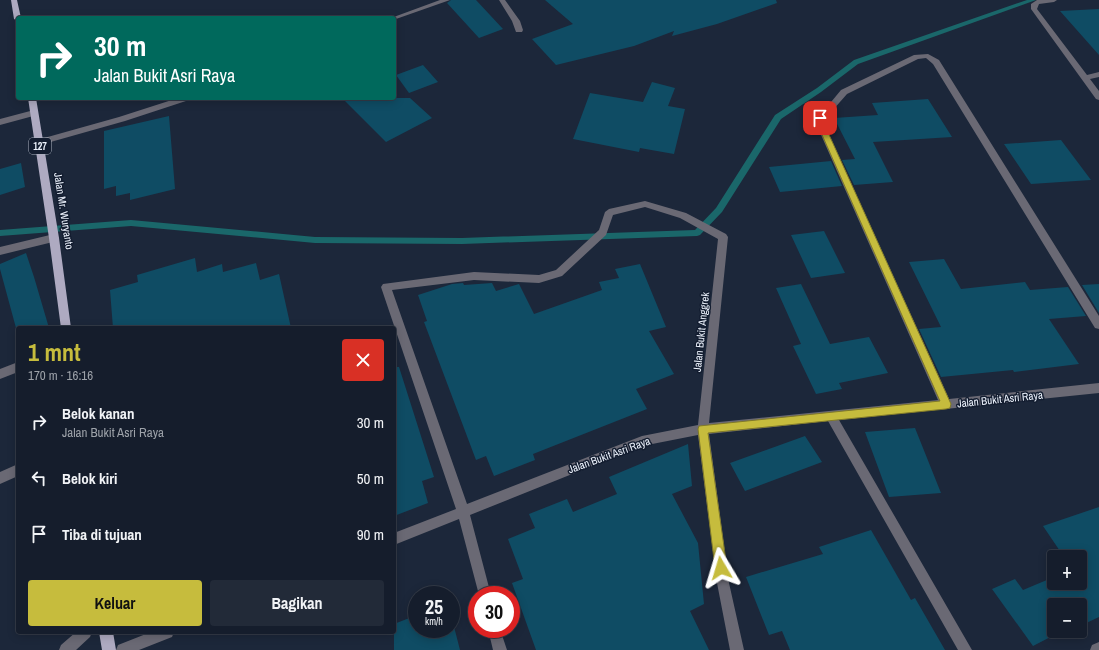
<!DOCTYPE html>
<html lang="id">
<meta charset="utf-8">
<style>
:root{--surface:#151d2c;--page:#222a38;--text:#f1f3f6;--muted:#9da2a9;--line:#343b48;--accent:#c6bc3d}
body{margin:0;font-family:"Archivo Narrow",sans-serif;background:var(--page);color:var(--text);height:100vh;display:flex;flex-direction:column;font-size:15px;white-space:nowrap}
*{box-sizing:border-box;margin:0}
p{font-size:13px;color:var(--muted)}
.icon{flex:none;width:22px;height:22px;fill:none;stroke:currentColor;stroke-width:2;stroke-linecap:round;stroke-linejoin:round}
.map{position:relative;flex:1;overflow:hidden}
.panel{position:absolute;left:16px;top:326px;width:380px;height:308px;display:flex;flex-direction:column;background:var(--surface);border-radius:4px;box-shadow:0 2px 10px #0003,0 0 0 1px var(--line)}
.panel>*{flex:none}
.hud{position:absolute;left:16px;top:16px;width:380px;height:84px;border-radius:4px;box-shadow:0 2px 10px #0003,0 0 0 1px var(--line);background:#00695c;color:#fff;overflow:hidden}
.tools{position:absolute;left:1047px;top:550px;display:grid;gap:8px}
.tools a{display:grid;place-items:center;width:40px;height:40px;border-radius:4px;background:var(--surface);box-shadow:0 2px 10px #0003,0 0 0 1px var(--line);font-size:20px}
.speed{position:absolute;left:408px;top:586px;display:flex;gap:8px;font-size:20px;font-weight:700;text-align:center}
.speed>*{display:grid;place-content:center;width:52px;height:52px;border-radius:50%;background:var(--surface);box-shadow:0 2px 10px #0003,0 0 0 1px var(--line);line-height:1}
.speed small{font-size:10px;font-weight:400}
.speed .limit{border:6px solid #d22;background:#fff;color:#111}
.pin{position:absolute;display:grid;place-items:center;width:34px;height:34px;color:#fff;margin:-17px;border-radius:8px;box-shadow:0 2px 6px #0006}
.me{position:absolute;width:44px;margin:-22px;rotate:353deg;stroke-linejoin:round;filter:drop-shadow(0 0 3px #0008)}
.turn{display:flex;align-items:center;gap:14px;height:84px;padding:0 12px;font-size:18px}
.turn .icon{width:52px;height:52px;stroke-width:2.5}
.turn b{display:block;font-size:28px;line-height:34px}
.round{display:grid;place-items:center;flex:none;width:42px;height:42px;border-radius:4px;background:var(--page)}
.summary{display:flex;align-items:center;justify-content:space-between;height:68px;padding:0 12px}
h1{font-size:24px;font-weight:800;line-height:30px;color:var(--accent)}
.button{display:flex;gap:8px;margin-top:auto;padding:8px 12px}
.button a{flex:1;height:46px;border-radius:4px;background:var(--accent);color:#111;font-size:16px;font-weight:800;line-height:46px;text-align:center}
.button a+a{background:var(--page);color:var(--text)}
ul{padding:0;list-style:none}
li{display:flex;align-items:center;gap:12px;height:56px;padding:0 12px}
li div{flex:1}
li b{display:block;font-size:15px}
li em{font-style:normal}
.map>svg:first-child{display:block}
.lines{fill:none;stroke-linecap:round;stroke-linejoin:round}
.stream{fill:#1a676a;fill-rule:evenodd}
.building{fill:#0f4c64}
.lane{fill:#6a6974;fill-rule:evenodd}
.street{fill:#6a6974;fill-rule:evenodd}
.primary{fill:#aeaac1;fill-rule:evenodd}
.route{fill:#c6bc3d;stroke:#817a28}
.labels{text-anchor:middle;stroke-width:3;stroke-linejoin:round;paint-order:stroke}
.shield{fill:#131d30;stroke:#acb3c0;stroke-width:1}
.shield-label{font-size:10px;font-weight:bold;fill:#edf3fd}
.street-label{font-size:11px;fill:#edf3fd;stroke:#131d30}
</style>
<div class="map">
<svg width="1099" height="650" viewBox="0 0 1099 650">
<rect width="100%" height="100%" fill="#1c273a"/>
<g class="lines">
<!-- stream -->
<path class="stream" d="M1027,0H1036L858,64L821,92L781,119L722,212L700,235L697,236L462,244L315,243L131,226L0,236V230L131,220L315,237L462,238L695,230L716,208L775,115L817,88L854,60Z"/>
</g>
<!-- building -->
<path class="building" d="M451,0H476L503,29L479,38L447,3Z
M545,0H776L777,3L717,24L672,36L674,31L634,46L556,65L532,39L573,24Z
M1099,9V55L1060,11Z
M423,65L438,82L409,93L396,75Z
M652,82L675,88L668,106L685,109L674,154L640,148L639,152L573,139L590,93L643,102Z
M342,98H410L432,118L386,142Z
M928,99L952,137L873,142L893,182L854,185L842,160L855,159L834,118L878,115L872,103Z
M169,116L175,189L130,200V193L116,196V186L104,189V131Z
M1061,140L1091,180L1031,184L1004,144Z
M831,161L842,186L780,192L769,167Z
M21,163L25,187L0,195V169Z
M824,231L845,273L811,278L791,235Z
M26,253L34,277L49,328H16L0,269V264Z
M195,258L197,272L222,264L223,272L256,263L260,280L279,274L291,328H113L110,290L138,282L137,275Z
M944,259L961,289L1025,282L1030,290L1068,287L1086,316L1049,319L1079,364L1014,372L1013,370L941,377L919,329L941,327L909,262Z
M640,264L666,327L649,331L674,374L636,389L647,409L533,454L535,460L494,476L486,456L476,460L424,322L427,321L418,295L452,284L463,283L464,285L492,283L496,291L519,284L534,314L602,290L599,282L619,278L615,269Z
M801,284L830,344L869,337L888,373L839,383L842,389L816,394L793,346L801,344L776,288Z
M1099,284V313L1082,285Z
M394,367H399L434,477L422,481L428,503L394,516Z
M915,428L941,493L889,497L865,432Z
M805,436L822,462L745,491L730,463Z
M688,444L692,486L672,494L698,543L704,604L690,611L709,650H536L512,583L523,579L508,539L535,528L529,514L567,499L573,512L617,494L609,477Z
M1099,507V617L1080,626V605H1054V631H1062L1033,646L992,589L1015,579L1023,590L1054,577V583H1080V557H1064L1043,526Z
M871,530L911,600L915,598L945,650H790L782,631L769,635L746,577L823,554L819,547Z
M417,615V629H451V615L460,650H394V624Z"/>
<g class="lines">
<!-- lane -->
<path class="lane" d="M499,0H505L520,21L523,30L522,32H516L512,21Z
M18,362V372L0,379V369Z
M18,464V476L0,484V472Z"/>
<!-- street -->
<path class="street" d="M440,0H450L396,19L391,18Z
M1057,0L1054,2L1039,4L1037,9L1087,75L1099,72V77L1090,79L1099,91V100L1096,99L1031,9V4L1037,0Z
M928,54L939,60L1099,316V329L1095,328L933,64L926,58L918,59L847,94L825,119L826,128L949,399L1099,383V393L839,420L972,650H958L828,421L709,434L729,583L744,650H730L717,583L698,435L642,446L470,515L491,595H479L459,519L394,545V533L456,509L381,287L383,284L474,272L539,275L556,270L599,230L605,212L609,209L645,201L686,213L726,234L728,237L709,423L938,400L818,128L817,119L841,90L914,55ZM645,207L680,218L718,239L698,425L642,436L467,504L392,290L474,280L539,283L562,276L606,235L613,215Z
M178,98H190L189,100L125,121L40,145L36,142L37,140L119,117Z
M34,110L37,111V115L0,125V119Z
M54,234L57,235L59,238L57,241L0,255V247Z
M488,629H500L507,650H493Z
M76,632H92L90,637L76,650H59L61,645Z
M151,632H174L172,637L139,650H116L118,645Z
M1099,642V650H1090L1092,645Z"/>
<!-- primary -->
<path class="primary" d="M11,0H17L21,18H18V21L14,19Z
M28,98H36L59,238L71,328H61L49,238Z
M99,632H113L116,650H102Z"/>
</g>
<!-- route -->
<path class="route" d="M820,116L824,118L826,128L951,404L950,408L946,409L708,433L727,568L725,572L721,573L717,572L715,568L698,429L699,426L940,401L819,128L817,118Z"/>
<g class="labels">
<!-- shield labels -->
<rect class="shield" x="29" y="138" width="22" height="16" rx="3"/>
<g class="shield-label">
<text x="40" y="150">127</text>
</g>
<!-- street labels -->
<g class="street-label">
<text transform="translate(64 211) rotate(81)" y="4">Jalan Mr. Wuryanto</text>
<text transform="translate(701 332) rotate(-84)" y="4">Jalan Bukit Anggrek</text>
<text transform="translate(1000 399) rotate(-6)" y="4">Jalan Bukit Asri Raya</text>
<text transform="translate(609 455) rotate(-20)" y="4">Jalan Bukit Asri Raya</text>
</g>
</g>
</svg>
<div class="tools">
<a>+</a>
<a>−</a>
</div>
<div class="speed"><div>25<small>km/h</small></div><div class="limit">30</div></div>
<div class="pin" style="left:820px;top:118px;background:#d93025"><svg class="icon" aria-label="arrive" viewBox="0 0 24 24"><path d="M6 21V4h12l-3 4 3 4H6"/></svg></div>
<svg class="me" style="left:721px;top:568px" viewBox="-20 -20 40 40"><path d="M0-17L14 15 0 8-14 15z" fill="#c6bc3d" stroke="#fff" stroke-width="4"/></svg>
<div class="hud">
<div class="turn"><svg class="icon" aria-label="right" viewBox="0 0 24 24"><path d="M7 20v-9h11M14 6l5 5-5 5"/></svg><div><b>30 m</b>Jalan Bukit Asri Raya</div></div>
</div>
<section class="panel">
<div class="summary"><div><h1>1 mnt</h1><p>170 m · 16:16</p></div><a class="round" style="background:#d93025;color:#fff"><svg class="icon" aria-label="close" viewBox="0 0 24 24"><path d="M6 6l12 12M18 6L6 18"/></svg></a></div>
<ul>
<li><svg class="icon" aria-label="right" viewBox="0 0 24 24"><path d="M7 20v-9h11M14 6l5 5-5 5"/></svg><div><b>Belok kanan</b><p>Jalan Bukit Asri Raya</p></div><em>30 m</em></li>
<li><svg class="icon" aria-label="left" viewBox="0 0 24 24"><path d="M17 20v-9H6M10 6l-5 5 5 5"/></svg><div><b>Belok kiri</b></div><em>50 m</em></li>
<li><svg class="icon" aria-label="arrive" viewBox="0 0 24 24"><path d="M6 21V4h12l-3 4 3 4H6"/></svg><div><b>Tiba di tujuan</b></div><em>90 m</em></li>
</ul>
<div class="button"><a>Keluar</a><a>Bagikan</a></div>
</section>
</div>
